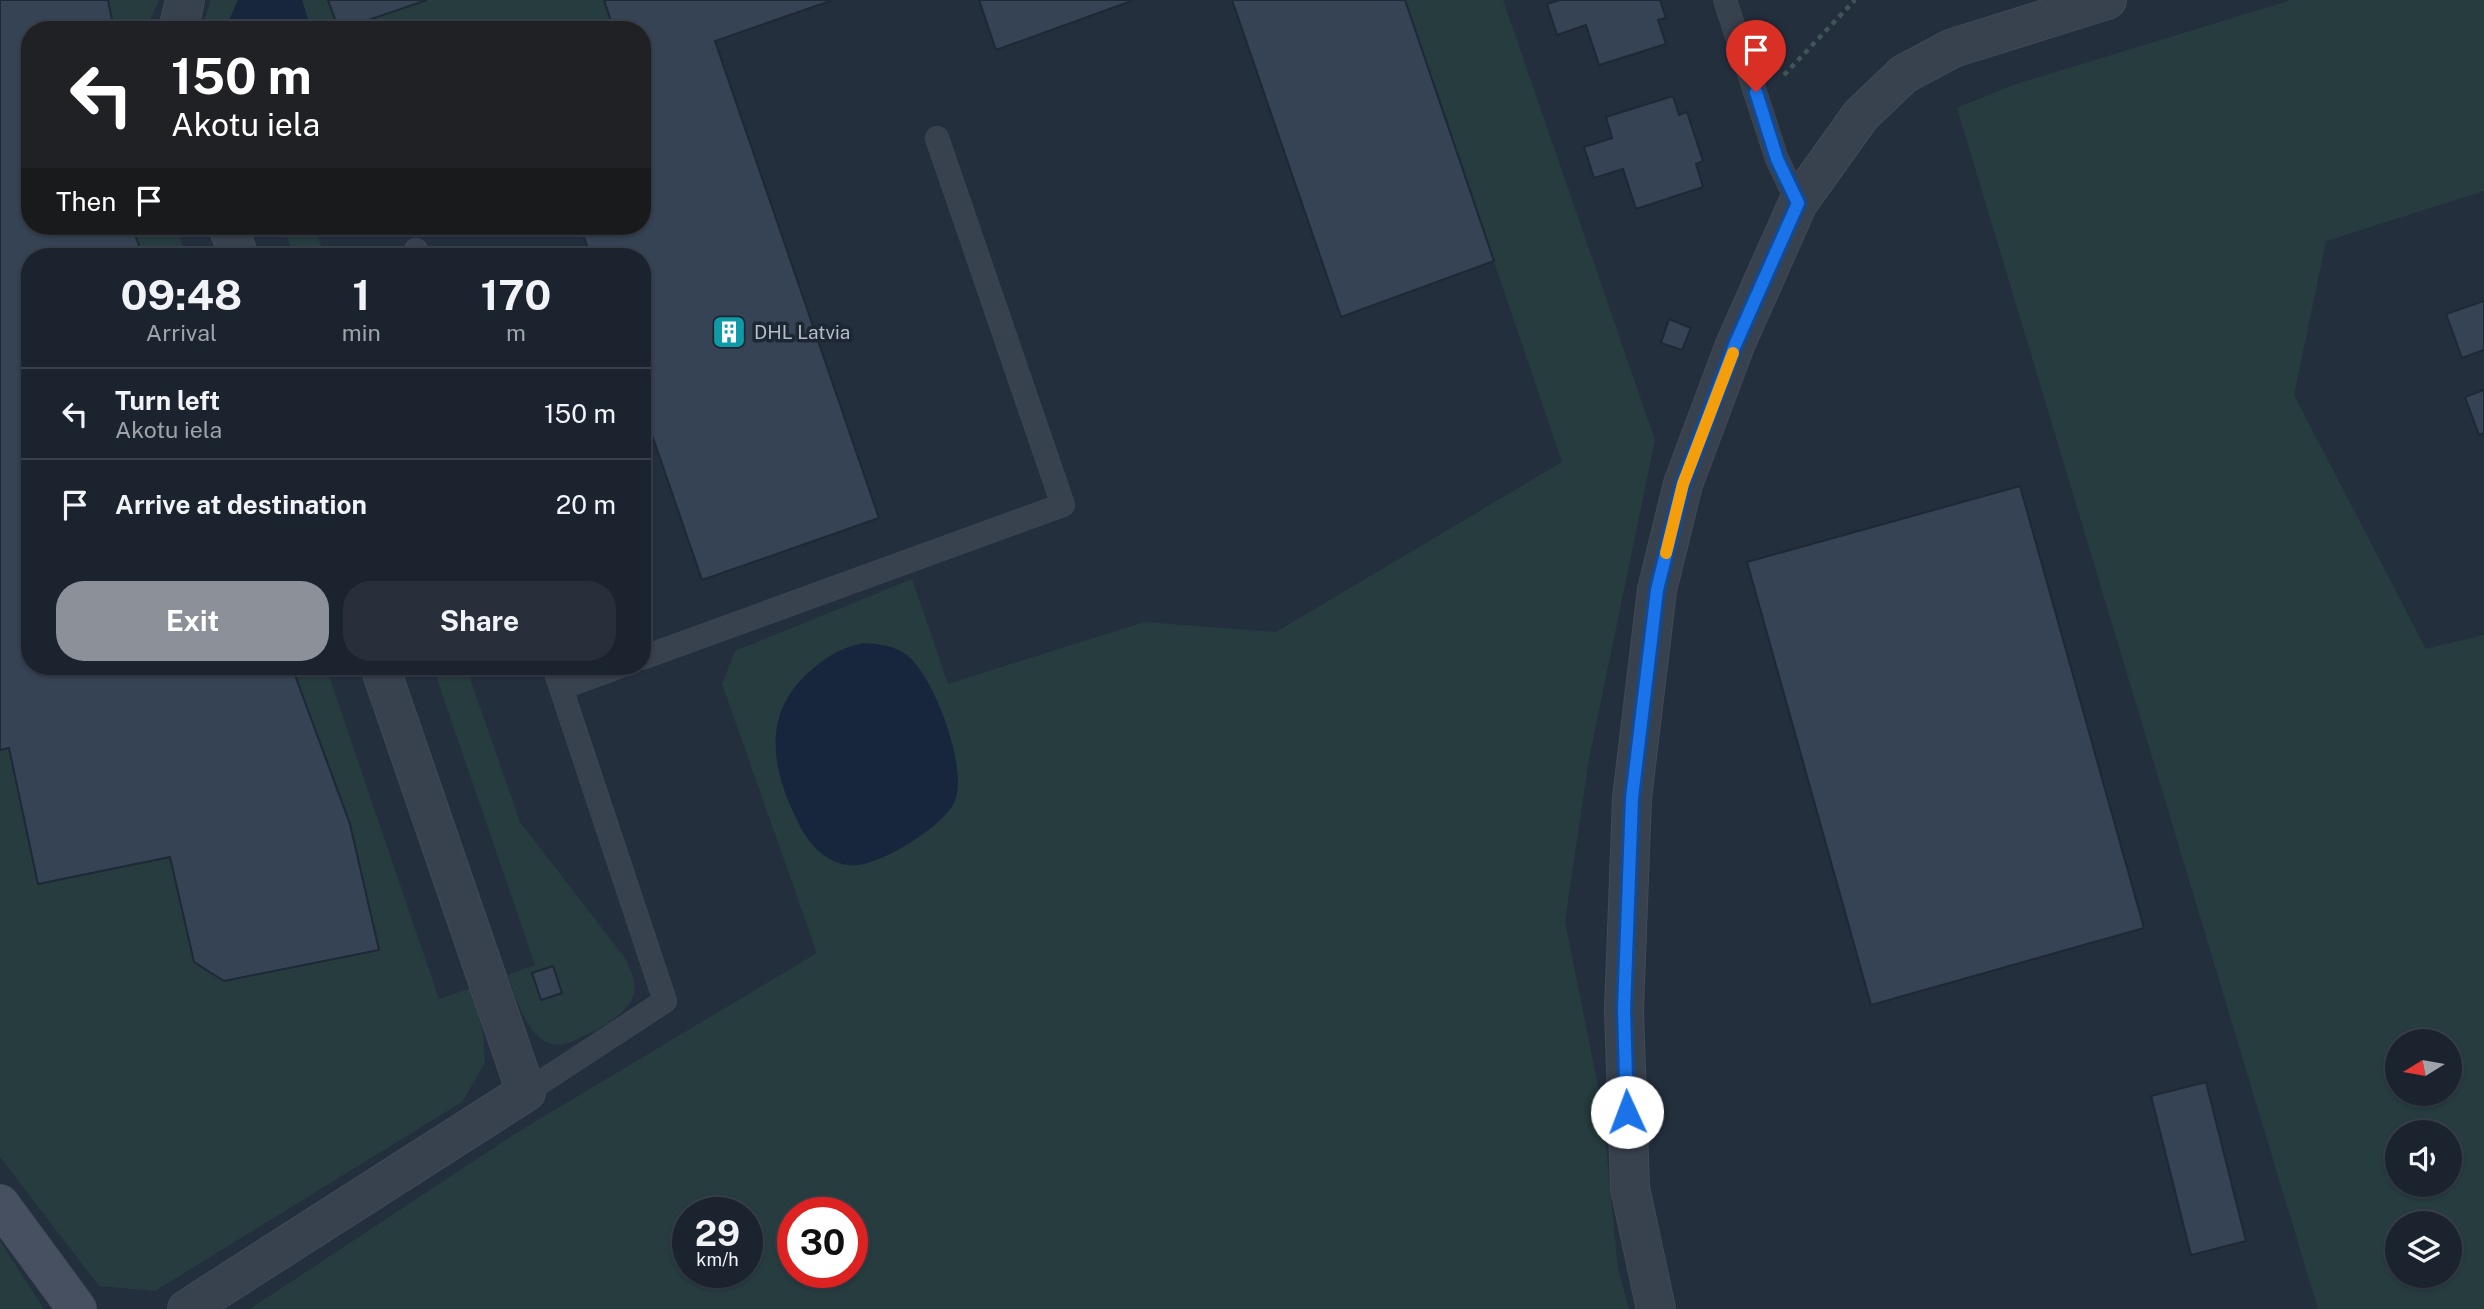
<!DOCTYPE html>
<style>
:root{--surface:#1b232e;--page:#282f3a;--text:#f1f3f6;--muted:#a0a4aa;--line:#39404a;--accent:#8c9099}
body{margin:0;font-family:"Public Sans",sans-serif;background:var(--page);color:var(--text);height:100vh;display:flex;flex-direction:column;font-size:26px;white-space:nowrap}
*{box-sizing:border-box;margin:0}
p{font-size:23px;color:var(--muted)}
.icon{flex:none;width:38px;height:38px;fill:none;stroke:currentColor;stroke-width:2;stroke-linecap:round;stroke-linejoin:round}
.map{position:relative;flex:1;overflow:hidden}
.details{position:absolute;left:21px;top:248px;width:630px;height:427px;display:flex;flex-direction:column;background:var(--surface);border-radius:28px;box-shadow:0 2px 5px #0004,0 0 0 2px var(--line)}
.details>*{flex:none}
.guide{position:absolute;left:21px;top:21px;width:630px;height:214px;border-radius:28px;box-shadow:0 2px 5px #0004,0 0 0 2px var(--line);background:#202124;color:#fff;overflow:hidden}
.needle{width:46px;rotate:259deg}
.fabs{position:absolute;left:2385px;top:1029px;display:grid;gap:14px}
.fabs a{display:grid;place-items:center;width:77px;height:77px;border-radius:50%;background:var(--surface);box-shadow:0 2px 5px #0004,0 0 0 2px var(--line);font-size:35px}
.speed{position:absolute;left:672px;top:1197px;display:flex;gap:14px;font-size:35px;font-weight:700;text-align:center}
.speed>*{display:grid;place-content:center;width:91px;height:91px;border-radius:50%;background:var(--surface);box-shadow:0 2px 5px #0004,0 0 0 2px var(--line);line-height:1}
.speed small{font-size:18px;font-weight:400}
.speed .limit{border:10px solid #d22;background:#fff;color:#111}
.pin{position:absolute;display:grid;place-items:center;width:60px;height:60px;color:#fff;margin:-72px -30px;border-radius:50% 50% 50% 0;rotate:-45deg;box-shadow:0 0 7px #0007}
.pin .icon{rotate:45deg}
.me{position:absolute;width:77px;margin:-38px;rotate:358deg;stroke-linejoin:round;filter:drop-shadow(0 0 5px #0008)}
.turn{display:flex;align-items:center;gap:24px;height:147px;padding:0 35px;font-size:32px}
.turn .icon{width:91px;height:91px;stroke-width:2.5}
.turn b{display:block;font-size:49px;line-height:60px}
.then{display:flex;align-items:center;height:66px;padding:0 35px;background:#0003;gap:14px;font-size:26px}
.eta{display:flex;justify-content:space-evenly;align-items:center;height:119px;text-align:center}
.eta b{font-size:42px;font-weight:700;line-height:49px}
.action{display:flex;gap:14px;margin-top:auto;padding:14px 35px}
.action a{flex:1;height:80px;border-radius:28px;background:var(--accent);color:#fff;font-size:28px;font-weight:700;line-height:80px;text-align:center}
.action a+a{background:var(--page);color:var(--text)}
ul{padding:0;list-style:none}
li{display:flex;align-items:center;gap:21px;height:91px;padding:0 35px;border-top:2px solid var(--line)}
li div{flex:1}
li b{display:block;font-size:26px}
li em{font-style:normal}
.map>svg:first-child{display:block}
.green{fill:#263c3f;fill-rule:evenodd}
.water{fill:#17263c}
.building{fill:#364354;stroke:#1f2835;stroke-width:2}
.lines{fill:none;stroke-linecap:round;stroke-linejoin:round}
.lane-casing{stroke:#414a57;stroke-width:24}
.street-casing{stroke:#414a57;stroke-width:40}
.secondary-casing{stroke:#414a57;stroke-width:40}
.path{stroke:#3f5557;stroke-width:4.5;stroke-dasharray:5 5;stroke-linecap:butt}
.lane{stroke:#38414e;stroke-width:23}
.street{stroke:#38414e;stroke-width:38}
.secondary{stroke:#465061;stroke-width:38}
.route-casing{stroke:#114b97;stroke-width:18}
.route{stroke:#1a73e8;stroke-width:12}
.slow{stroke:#f59e0b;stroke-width:12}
.labels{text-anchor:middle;stroke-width:7;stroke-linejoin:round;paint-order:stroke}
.poi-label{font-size:19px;fill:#b4bcc9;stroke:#1d2633;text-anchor:start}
</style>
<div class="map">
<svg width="2484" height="1309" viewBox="0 0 2484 1309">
<rect width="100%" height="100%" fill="#242f3e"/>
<!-- green -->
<path class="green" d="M0,0H159L145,30H30V226H178L176,227L186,257H30V667H326L439,999L471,988L483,1032L485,1063L462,1102L155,1291L99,1286L0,1157Z
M211,0H238L225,30H201Z
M302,0H328L338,30H311Z
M427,0H604L611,21L583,30H339Z
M1405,0H1503L1655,440L1589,759L1565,921L1602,1106L1618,1269L1629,1309H250L516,1133L817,953L722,684L735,651L912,579L948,684L1144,622L1276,632L1562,462ZM688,1213H747V1272H688ZM793,1213H852V1272H793Z
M2291,0H2484V191L2326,241L2294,395L2426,649L2484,635V1309H2318L1957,108L2013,85ZM2450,1041V1094H2398V1041ZM2450,1132V1185H2398V1132ZM2450,1223V1276H2398V1223Z
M283,226H314L325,257H294Z
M433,667H466L520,822L625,958C631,971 639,985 632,999C625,1013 604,1027 590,1033C582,1036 574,1042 565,1044C531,1052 516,999 508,975L535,965Z
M0,1241L44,1309H0Z"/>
<!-- water -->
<path class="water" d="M238,0H302L311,30H225Z
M863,643C878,644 891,645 904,653C933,671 970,771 954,803C942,827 875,870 848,865C824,862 807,842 798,822C772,770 761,716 808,673C828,656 838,649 863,643Z"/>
<!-- building -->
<path class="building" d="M0,0H108L114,30H30V226H132L143,257H30V667H292L350,824L379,950L224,981L194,962L170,857L38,884L9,748L0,750Z
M328,0H427L339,30Z
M604,0H833L715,41L879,518L702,580L642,406V257H591L580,226H642V30H584L611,21Z
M979,0H1134L996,50Z
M1232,0H1405L1494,261L1341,317Z
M1560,0H1660L1666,18L1658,20L1666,44L1599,65L1586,25L1557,35L1547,4Z
M1673,96L1679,115L1687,112L1703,161L1696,164L1703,187L1636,209L1623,169L1594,178L1584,147L1612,138L1606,117Z
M2484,301V350L2462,358L2446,314Z
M1669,319L1691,328L1682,350L1661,343Z
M2484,390V433L2479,435L2465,397Z
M2020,486L2144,928L1871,1005L1747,562Z
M553,966L562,993L541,1000L532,973Z
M2206,1082L2246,1241L2191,1255L2151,1096Z"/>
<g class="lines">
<!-- lane casing -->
<g class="lane-casing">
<path id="lane" d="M1725,0L1777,159L1798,203
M416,250L418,257
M642,658L1063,505L937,138
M561,688L618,667
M526,1092L665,1001L554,667"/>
</g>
<!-- street casing -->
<g class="street-casing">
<path id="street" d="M178,30L185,0
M228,226L239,257
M187,1309L526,1092L380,667
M1656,1309L1630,1188L1624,1010L1632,798L1657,590L1683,484L1735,345L1798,203L1861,115L1904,74L1953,48L2107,0"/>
</g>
<!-- secondary casing -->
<g class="secondary-casing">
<path id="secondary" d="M0,1204L77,1309"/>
</g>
<!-- path -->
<path class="path" d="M1784,75L1855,0"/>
<!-- lane -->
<use href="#lane" class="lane"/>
<!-- street -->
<use href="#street" class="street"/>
<!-- secondary -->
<use href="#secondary" class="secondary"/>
</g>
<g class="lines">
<!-- route casing -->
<g class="route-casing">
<path id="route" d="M1627,1112L1624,1010L1632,798L1657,590L1683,484L1735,345L1798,203L1777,159L1756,92"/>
</g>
<!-- route -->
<use href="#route" class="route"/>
<!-- slow -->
<path class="slow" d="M1666,553L1683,484L1733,353"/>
</g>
<!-- icons -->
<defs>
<g id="building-square" transform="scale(1.75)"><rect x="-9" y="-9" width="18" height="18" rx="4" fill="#0f9aa8" stroke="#1d2633"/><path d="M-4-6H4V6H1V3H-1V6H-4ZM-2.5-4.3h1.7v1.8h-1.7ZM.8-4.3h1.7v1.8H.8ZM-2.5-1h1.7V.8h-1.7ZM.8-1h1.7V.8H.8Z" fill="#fff"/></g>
</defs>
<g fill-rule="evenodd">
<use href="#building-square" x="729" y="332"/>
</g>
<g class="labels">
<!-- poi labels -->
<g class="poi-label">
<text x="754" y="339">DHL Latvia</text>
</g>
</g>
</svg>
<div class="fabs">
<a><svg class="needle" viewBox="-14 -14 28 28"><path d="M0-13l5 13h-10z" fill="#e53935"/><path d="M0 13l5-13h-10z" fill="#a0a4aa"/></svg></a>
<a><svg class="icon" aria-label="sound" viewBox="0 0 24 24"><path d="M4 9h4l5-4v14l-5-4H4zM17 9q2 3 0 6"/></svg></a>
<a><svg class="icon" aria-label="layers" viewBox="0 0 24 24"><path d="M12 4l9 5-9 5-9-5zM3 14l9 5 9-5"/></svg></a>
</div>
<div class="speed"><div>29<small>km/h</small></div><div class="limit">30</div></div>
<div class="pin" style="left:1756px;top:92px;background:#d93025"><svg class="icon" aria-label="arrive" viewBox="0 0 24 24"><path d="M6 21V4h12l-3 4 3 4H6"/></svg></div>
<svg class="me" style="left:1627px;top:1112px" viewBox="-20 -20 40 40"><circle r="19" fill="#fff"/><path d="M0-13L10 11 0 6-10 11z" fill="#1a73e8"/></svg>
<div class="guide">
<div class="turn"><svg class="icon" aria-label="left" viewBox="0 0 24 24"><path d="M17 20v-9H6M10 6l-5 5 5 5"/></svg><div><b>150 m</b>Akotu iela</div></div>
<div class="then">Then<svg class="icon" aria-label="arrive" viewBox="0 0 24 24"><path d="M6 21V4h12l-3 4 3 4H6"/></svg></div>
</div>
<section class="details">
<div class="eta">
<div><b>09:48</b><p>Arrival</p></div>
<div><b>1</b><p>min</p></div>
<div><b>170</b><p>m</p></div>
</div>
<ul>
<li><svg class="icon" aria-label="left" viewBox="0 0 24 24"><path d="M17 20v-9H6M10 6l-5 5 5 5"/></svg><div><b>Turn left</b><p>Akotu iela</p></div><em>150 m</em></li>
<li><svg class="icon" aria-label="arrive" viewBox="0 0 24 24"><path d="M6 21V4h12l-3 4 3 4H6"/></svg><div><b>Arrive at destination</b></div><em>20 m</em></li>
</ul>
<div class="action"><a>Exit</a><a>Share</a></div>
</section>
</div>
